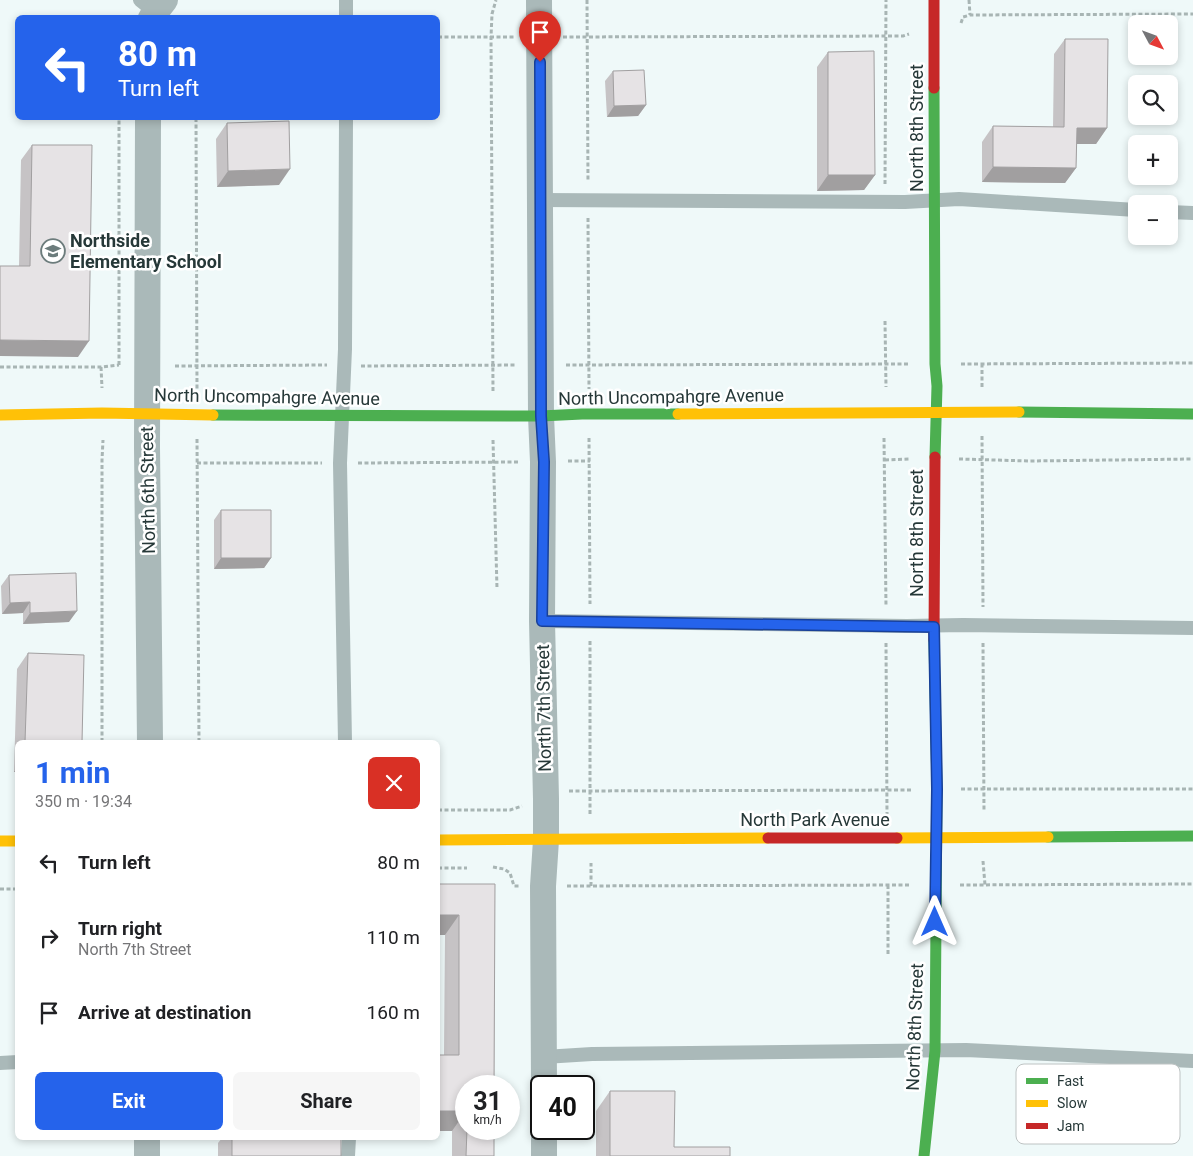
<!DOCTYPE html>
<meta charset="utf-8">
<style>
:root{--surface:#fff;--page:#f6f6f6;--text:#202124;--muted:#757577;--accent:#2563eb}
body{margin:0;font-family:Roboto,sans-serif;background:var(--page);color:var(--text);height:100vh;display:flex;flex-direction:column;font-size:19px;white-space:nowrap}
*{box-sizing:border-box;margin:0}
p{font-size:16px;color:var(--muted)}
.icon{flex:none;width:28px;height:28px;fill:none;stroke:currentColor;stroke-width:2;stroke-linecap:round;stroke-linejoin:round}
.map{position:relative;flex:1;overflow:hidden}
.panel{position:absolute;left:15px;top:740px;width:425px;height:400px;display:flex;flex-direction:column;background:var(--surface);border-radius:8px;box-shadow:0 2px 8px #0003}
.panel>*{flex:none}
.top-card{position:absolute;left:15px;top:15px;width:425px;height:105px;border-radius:8px;box-shadow:0 2px 8px #0003;background:#2563eb;color:#fff;overflow:hidden}
.needle{width:32px;rotate:131deg}
.fabs{position:absolute;left:1128px;top:15px;display:grid;gap:10px}
.fabs a{display:grid;place-items:center;width:50px;height:50px;border-radius:8px;background:var(--surface);box-shadow:0 2px 8px #0003;font-size:25px}
.speed{position:absolute;left:455px;top:1075px;display:flex;gap:10px;font-size:25px;font-weight:700;text-align:center}
.speed>*{display:grid;place-content:center;width:65px;height:65px;border-radius:50%;background:var(--surface);box-shadow:0 2px 8px #0003;line-height:1}
.speed small{font-size:12px;font-weight:400}
.speed .limit{border:2px solid #111;border-radius:8px;background:#fff;color:#111}
.pin{position:absolute;display:grid;place-items:center;width:42px;height:42px;color:#fff;margin:-51px -21px;border-radius:50% 50% 50% 0;rotate:-45deg;box-shadow:0 0 5px #0007}
.pin .icon{rotate:45deg}
.me{position:absolute;width:55px;margin:-28px;rotate:0deg;stroke-linejoin:round;filter:drop-shadow(0 0 4px #0008)}
.turn{display:flex;align-items:center;gap:18px;height:105px;padding:0 20px;font-size:22px}
.turn .icon{width:65px;height:65px;stroke-width:2.5}
.turn b{display:block;font-size:35px;line-height:42px}
.round{display:grid;place-items:center;flex:none;width:52px;height:52px;border-radius:8px;background:var(--page)}
.summary{display:flex;align-items:center;justify-content:space-between;height:85px;padding:0 20px}
h1{font-size:30px;font-weight:700;line-height:38px;color:var(--accent)}
.button{display:flex;gap:10px;margin-top:auto;padding:10px 20px}
.button a{flex:1;height:58px;border-radius:8px;background:var(--accent);color:#fff;font-size:20px;font-weight:700;line-height:58px;text-align:center}
.button a+a{background:var(--page);color:var(--text)}
ul{padding:0;list-style:none}
li{display:flex;align-items:center;gap:15px;height:75px;padding:0 20px}
li div{flex:1}
li b{display:block;font-size:19px}
li em{font-style:normal}
.map>svg:first-child{display:block}
.lines{fill:none;stroke-linecap:round;stroke-linejoin:round}
.path{stroke:#a8b5b4;stroke-width:3;stroke-dasharray:4 2.5;stroke-linecap:butt}
.lane{stroke:#aab9b9;stroke-width:14}
.street{stroke:#aab9b9;stroke-width:26}
.fast{stroke:#4caf50;stroke-width:11}
.slow{stroke:#ffc107;stroke-width:11}
.jam{stroke:#c62828;stroke-width:11}
.wall{fill:#c6c3c5}
.shaded-wall{fill:#a19fa0}
.building{fill:#e6e3e5;stroke:#a19fa0}
.route-casing{stroke:#184099;stroke-width:12}
.route{stroke:#2563eb;stroke-width:9}
.labels{text-anchor:middle;stroke-width:5;stroke-linejoin:round;paint-order:stroke}
.street-label{font-size:18px;fill:#263838;stroke:#fff}
.poi-label{font-size:18px;font-weight:bold;fill:#263838;stroke:#fff;text-anchor:start}
.key{fill:#fff;stroke:#bec3c3;stroke-width:1}
.key-label{font-size:14px;fill:#263838}
</style>
<div class="map">
<svg width="1193" height="1156" viewBox="0 0 1193 1156">
<rect width="100%" height="100%" fill="#eff9f9"/>
<g class="lines">
<!-- path -->
<path class="path" d="M587,0L588,182
M969,0L970,15
M961,23L963,17L970,15L1193,14
M438,37H514
M563,37L903,36L909,34
M196,118L197,389
M885,184L886,0
M588,218L589,389
M885,321L886,387
M961,364L1193,363
M119,365V118
M566,365L909,364
M175,366L327,365
M361,366L517,365
M0,367H101L119,365
M101,367L102,388
M982,387V364
M493,391L491,37L492,14L496,0
M982,436L983,607
M589,438L590,604
M884,438L886,607
M197,439L199,742
M493,440L497,589
M959,459L1030,461L1193,459
M885,460L910,459
M568,461H590
M197,463H322
M358,463L519,462
M886,643L887,814
M983,643L984,812
M102,742V460L103,440
M961,789H1193
M569,791L912,790
M438,810H510L522,806
M590,814V641
M983,861L985,885
M493,867L504,869L510,873L514,886H519
M438,868H467
M888,885V954
M960,885L1193,884
M567,886L911,885
M591,886V863
M0,889H18"/>
<!-- lane -->
<path class="lane" d="M140,0L155,12
M346,0V18
M541,200L905,202L959,199L1136,210
M1169,212L1193,213
M542,621L907,626L963,625L1193,628
M345,742L340,463L345,349L346,118
M544,1057L592,1054L966,1050L1193,1061
M0,1063L18,1062
M348,1156L349,1138"/>
<!-- street -->
<path class="street" d="M539,0L541,416L543,462L542,621L546,799V840L543,886L544,1086
M151,18L165,0
M148,118L147,447L150,742
M544,1129V1156
M147,1156V1138"/>
<!-- fast -->
<path class="fast" d="M934,88L935,364L937,386L935,457
M1019,412L1193,414
M213,415L541,416L582,414H678
M1048,837L1193,836
M924,1156L935,1051L937,789L934,640"/>
<!-- slow -->
<path class="slow" d="M678,414L1019,412
M0,415L102,413L213,415
M897,838L1048,837
M438,840L768,838
M0,841H18"/>
<!-- jam -->
<path class="jam" d="M934,0V88
M934,640L935,457
M768,838H897"/>
</g>
<!-- wall -->
<path class="wall" d="M1065,39L1107,128L1096,144H1077L1076,168L1065,183L982,182V142L993,126L1053,127L1054,54Z
M828,52L875,175L864,190L817,191V67Z
M613,71L646,105L638,116L607,117L605,81Z
M227,123L279,185L217,187L216,139Z
M32,145L78,357L19,266L21,160Z
M221,510L271,558L264,568L214,569V520Z
M9,575L69,622L23,624V613L2,614L1,586Z
M28,653L82,742H18V772H14L17,669Z
M438,884H495L494,1156H452V1131L444,1055L445,935H438Z
M610,1091L674,1147L730,1156H596V1111Z
M222,1138H341V1156H218V1143Z"/>
<!-- shaded-wall -->
<path class="shaded-wall" d="M646,105L638,116L607,117L614,106Z
M1077,128H1107L1096,144H1066Z
M993,167L1076,168L1065,183L982,182Z
M290,169L279,185L217,187L228,171Z
M828,175H875L864,190L817,191Z
M0,340L89,341L78,357L0,356Z
M221,558H271L264,568L214,569Z
M30,602L23,613L2,614L10,603Z
M77,611L69,622L23,624L30,613Z
M18,767V772H14Z
M438,915H459L445,935H438Z
M438,1111H466L452,1131H438Z"/>
<!-- building -->
<path class="building" d="M1065,39H1108L1107,128H1077L1076,168L993,167V126L1064,127Z
M874,51L875,175H828V52Z
M644,70L646,105L614,106L613,71Z
M289,121L290,169L228,171L227,123Z
M32,145H92L89,341L0,340V266H30Z
M221,510H271V558H221Z
M76,573L77,611L30,613V602L10,603L9,575Z
M28,653L84,655L82,742H25Z
M438,884H495L494,1086H466V1111H438V1055H459V915H438Z
M610,1091H675L674,1147H730V1156H610Z
M467,1129H494V1156H466Z
M232,1138H341V1156H232Z"/>
<g class="lines">
<!-- route casing -->
<g class="route-casing">
<path id="route" d="M540,62L541,416L544,462L542,621L934,627L937,789L935,922"/>
</g>
<!-- route -->
<use href="#route" class="route"/>
</g>
<!-- icons -->
<defs>
<g id="school-ring" transform="scale(1.25)"><circle r="9.5" fill="#fff" stroke="#6c7c7c" stroke-width="1.5"/><path d="M0-5L7-2L0 1L-7-2ZM-4 1L0 2.5L4 1V4Q0 6-4 4Z" fill="#6c7c7c"/></g>
</defs>
<g fill-rule="evenodd">
<use href="#school-ring" x="53" y="251"/>
</g>
<g class="labels">
<!-- street labels -->
<g class="street-label">
<text transform="translate(917 128) rotate(-90)" y="6">North 8th Street</text>
<text transform="translate(267 397) rotate(1)" y="6">North Uncompahgre Avenue</text>
<text transform="translate(671 397) rotate(-1)" y="6">North Uncompahgre Avenue</text>
<text transform="translate(148 490) rotate(-91)" y="6">North 6th Street</text>
<text transform="translate(917 533) rotate(-90)" y="6">North 8th Street</text>
<text transform="translate(544 708) rotate(-91)" y="6">North 7th Street</text>
<text x="815" y="826">North Park Avenue</text>
<text transform="translate(915 1027) rotate(-88)" y="6">North 8th Street</text>
</g>
<!-- poi labels -->
<g class="poi-label">
<text x="70" y="247">Northside<tspan x="70" dy="21">Elementary School</tspan></text>
</g>
</g>
<!-- legend -->
<rect x="1016" y="1064" width="164" height="80" rx="8" class="key"/>
<rect x="1026" y="1078" width="22" height="6" fill="#4caf50"/>
<rect x="1026" y="1100" width="22" height="7" fill="#ffc107"/>
<rect x="1026" y="1123" width="22" height="6" fill="#c62828"/>
<g class="key-label">
<text x="1057" y="1086">Fast</text>
<text x="1057" y="1108">Slow</text>
<text x="1057" y="1131">Jam</text>
</g>
</svg>
<div class="fabs">
<a><svg class="needle" viewBox="-14 -14 28 28"><path d="M0-13l5 13h-10z" fill="#e53935"/><path d="M0 13l5-13h-10z" fill="#757577"/></svg></a>
<a><svg class="icon" aria-label="search" viewBox="0 0 24 24"><circle cx="10" cy="10" r="6"/><path d="M15 15l6 6"/></svg></a>
<a>+</a>
<a>−</a>
</div>
<div class="speed"><div>31<small>km/h</small></div><div class="limit">40</div></div>
<div class="pin" style="left:540px;top:62px;background:#d93025"><svg class="icon" aria-label="arrive" viewBox="0 0 24 24"><path d="M6 21V4h12l-3 4 3 4H6"/></svg></div>
<svg class="me" style="left:935px;top:922px" viewBox="-20 -20 40 40"><path d="M0-17L14 15 0 8-14 15z" fill="#2563eb" stroke="#fff" stroke-width="4"/></svg>
<div class="top-card">
<div class="turn"><svg class="icon" aria-label="left" viewBox="0 0 24 24"><path d="M17 20v-9H6M10 6l-5 5 5 5"/></svg><div><b>80 m</b>Turn left</div></div>
</div>
<section class="panel">
<div class="summary"><div><h1>1 min</h1><p>350 m · 19:34</p></div><a class="round" style="background:#d93025;color:#fff"><svg class="icon" aria-label="close" viewBox="0 0 24 24"><path d="M6 6l12 12M18 6L6 18"/></svg></a></div>
<ul>
<li><svg class="icon" aria-label="left" viewBox="0 0 24 24"><path d="M17 20v-9H6M10 6l-5 5 5 5"/></svg><div><b>Turn left</b></div><em>80 m</em></li>
<li><svg class="icon" aria-label="right" viewBox="0 0 24 24"><path d="M7 20v-9h11M14 6l5 5-5 5"/></svg><div><b>Turn right</b><p>North 7th Street</p></div><em>110 m</em></li>
<li><svg class="icon" aria-label="arrive" viewBox="0 0 24 24"><path d="M6 21V4h12l-3 4 3 4H6"/></svg><div><b>Arrive at destination</b></div><em>160 m</em></li>
</ul>
<div class="button"><a>Exit</a><a>Share</a></div>
</section>
</div>
